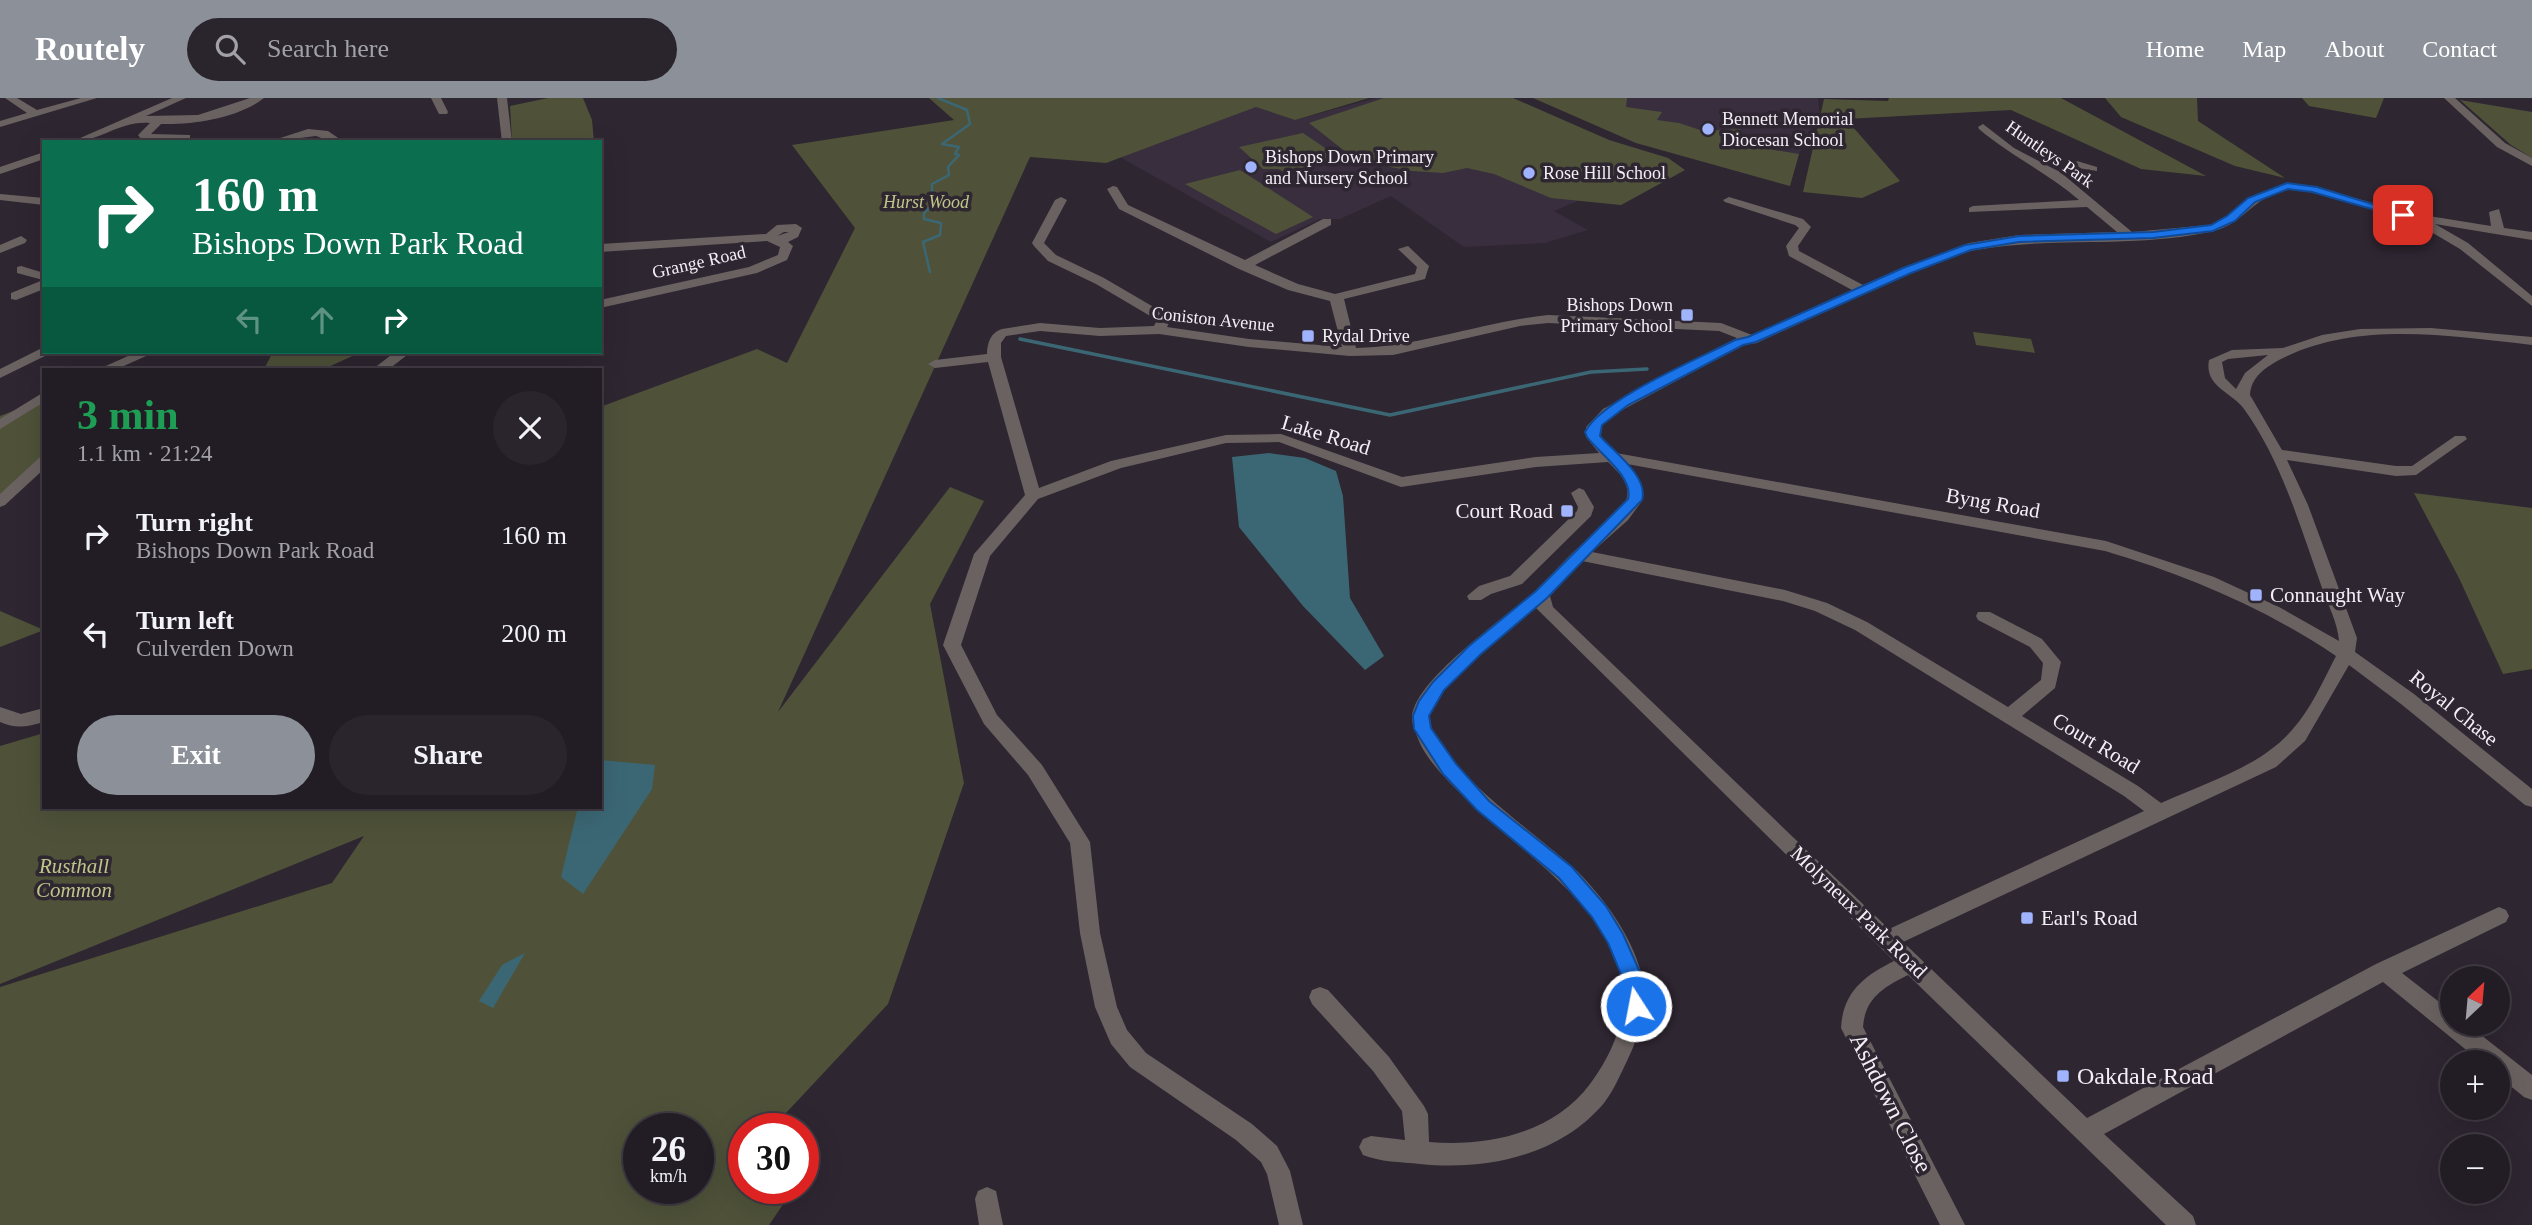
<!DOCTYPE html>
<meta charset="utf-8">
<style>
:root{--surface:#221c25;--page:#2a252d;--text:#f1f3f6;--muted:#a2a1a7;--line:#3f3a42;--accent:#8c9099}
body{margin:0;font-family:Georgia,serif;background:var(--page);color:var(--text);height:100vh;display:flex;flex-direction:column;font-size:26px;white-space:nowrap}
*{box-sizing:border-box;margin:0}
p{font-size:23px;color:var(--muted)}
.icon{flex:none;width:38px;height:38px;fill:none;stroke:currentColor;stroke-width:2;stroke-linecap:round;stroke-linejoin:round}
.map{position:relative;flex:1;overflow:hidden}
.panel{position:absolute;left:42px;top:270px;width:560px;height:441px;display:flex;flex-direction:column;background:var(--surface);border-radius:0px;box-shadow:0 7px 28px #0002,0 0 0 2px var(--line)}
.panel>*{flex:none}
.banner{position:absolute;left:42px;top:42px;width:560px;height:214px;border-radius:0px;box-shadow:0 7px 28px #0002,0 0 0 2px var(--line);background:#0b6e4f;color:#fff;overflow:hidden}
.needle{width:46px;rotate:26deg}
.buttons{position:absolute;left:2440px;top:868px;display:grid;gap:14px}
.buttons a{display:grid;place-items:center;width:70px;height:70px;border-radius:50%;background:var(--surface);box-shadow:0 7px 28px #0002,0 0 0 2px var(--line);font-size:35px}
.speed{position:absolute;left:623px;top:1015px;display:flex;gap:14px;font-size:35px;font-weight:700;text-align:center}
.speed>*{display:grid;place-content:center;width:91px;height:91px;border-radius:50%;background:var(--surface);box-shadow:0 7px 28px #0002,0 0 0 2px var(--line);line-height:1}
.speed small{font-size:18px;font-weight:400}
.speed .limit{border:10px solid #d22;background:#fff;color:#111}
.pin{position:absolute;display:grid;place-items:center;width:60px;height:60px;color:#fff;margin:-30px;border-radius:14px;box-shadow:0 4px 10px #0006}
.me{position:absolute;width:77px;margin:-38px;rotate:349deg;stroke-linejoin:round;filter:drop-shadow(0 0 5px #0008)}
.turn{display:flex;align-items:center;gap:24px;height:147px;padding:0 35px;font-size:32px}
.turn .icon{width:91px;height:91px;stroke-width:2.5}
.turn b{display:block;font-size:49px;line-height:60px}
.lanes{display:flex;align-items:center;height:66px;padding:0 35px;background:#0003;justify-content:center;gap:35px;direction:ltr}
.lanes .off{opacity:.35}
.round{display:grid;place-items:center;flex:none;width:74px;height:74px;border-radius:37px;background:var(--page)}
.overview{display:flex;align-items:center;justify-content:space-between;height:119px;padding:0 35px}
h1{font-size:42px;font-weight:800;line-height:52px;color:#1e9e55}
.action{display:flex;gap:14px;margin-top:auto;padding:14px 35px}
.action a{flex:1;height:80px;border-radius:42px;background:var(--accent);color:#fff;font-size:28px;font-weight:800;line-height:80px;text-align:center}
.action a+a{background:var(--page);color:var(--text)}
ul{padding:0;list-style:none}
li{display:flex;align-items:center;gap:21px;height:98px;padding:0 35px}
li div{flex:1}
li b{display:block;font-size:26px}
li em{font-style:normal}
header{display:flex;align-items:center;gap:42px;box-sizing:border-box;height:98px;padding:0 35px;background:var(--accent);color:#fff}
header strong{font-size:33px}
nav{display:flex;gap:38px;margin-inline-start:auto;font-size:24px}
.search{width:490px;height:63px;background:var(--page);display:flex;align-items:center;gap:18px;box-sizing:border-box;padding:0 24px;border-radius:38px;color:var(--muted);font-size:26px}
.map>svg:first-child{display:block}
.built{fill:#392e3e}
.green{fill:#4f5239;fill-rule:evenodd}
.water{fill:#3b6774}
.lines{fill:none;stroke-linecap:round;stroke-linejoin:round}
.stream-far1{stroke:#3b6774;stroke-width:2.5}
.stream{stroke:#3b6774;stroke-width:3.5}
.minor{fill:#6a6261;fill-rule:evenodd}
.route{fill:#1a73e8;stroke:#114b97;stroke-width:2}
.poi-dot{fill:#a0b3fd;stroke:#2e2631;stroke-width:2.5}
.labels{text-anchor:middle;stroke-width:7;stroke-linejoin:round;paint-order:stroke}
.far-poi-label{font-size:18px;fill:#f4eff6;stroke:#2e2631;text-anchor:start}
.far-street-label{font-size:18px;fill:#f4eff6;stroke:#2e2631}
.far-park-label{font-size:18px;font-style:italic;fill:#bec688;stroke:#2e2631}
.street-label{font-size:21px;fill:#f4eff6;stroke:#2e2631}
.poi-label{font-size:21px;fill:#f4eff6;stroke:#2e2631;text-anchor:start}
.park-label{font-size:21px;font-style:italic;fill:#bec688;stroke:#2e2631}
.near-poi-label{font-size:24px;fill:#f4eff6;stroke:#2e2631;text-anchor:start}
.near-street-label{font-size:24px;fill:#f4eff6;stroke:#2e2631}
</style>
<header>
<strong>Routely</strong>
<div class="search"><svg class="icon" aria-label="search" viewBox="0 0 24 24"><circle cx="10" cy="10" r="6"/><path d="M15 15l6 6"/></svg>Search here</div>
<nav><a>Home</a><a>Map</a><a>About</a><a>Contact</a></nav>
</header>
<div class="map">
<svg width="2532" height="1127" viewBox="0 0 2532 1127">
<rect width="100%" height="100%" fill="#2e2631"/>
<!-- built -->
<path class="built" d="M1376,0H1513L1609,42L1668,60L1685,72L1621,107L1580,102L1554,113L1588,132L1545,145L1464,149L1391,98L1340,121H1320L1271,144L1111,54L1256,9L1295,22Z
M1533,0H1818L1820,17L1799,56L1790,88L1636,45Z"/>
<!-- green -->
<path class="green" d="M548,0H583L592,22L594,44H512L510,8Z
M929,0H1369L1295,22L1256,9L1106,65L1030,59L778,614L950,389L984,403L930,506L964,685L888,906L771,1031H744V1090H783L788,1099L769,1127H0V889L332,785L364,738L0,886V648L44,635V709H600V309L757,251L787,265L855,130L792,47L954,22ZM639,1031H698V1090H639Z
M1384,0H1513L1609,42L1668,60L1685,72L1621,107L1551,100L1494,76L1467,70L1443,75L1412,73L1390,69L1346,54L1309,25Z
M1533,0H1627L1626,9L1662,14L1657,22L1679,25L1703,33L1740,31L1737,46L1799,56L1790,88L1636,45Z
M1889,0H2061L2206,78L2141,71L2011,12L1846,21L1900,83L1862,100L1803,94L1824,1L1888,3Z
M2105,0H2197L2198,23L2285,80L2235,68L2121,19Z
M2302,0H2384L2376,20L2309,8Z
M2460,2L2532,14V60L2511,47Z
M1303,35L1337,58L1287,75L1278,71H1263L1239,49Z
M1240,72L1313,119L1276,136L1185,86Z
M1973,234L2031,241L2035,255L1976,247Z
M273,254H361L324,271H270L265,269Z
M44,301V369L0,404V318Z
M2414,395L2532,410V571L2503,576L2459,480Z
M0,513L44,532L0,549Z"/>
<!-- water -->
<path class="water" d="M1269,355L1305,360L1336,373L1343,398L1350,500L1384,558L1365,572L1303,508L1239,429L1232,359Z
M600,662L655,667L652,691L583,796L561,779L578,709H600Z
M525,855L493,910L479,903L502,867Z"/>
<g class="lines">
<!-- stream-far1 -->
<path class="stream-far1" d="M930,174L923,144L940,137L941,125L924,121V115L932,107L929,101L932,99V86L949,77L948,69L959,57L955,56L959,49L942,46L970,26L967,12L938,0"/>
<!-- stream -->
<path class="stream" d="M1020,241L1390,317L1591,274L1647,271"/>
<!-- minor -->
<path class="minor" d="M5,0H17L37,12L81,0H97L0,29V23L27,15Z
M172,0H186L146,18L198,17L250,0H264C239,20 193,27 161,26L151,36L190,37V41L186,42L141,41L138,37L150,25C121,22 99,44 71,44Z
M431,0H441L448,14L447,16H439Z
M497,0H507L512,44H502Z
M2444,0H2455L2505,45L2532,60V68L2497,49Z
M1983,26L2014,50L2058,73L2077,63L2097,69V73L2078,70L2065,78L2132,134L2210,127L2227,118L2248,100L2287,85L2313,88L2404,114L2491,128L2489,114L2499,111L2504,130L2532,134V142L2435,126L2468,145L2532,198V208L2460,151L2421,128L2420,123C2377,116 2335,93 2292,92C2260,91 2243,127 2214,133C2136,151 2054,138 1976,152C1946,157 1915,173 1887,186C1844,205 1800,225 1757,245L1743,247L1613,317L1600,330V339L1616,355L2106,443L2214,479L2279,509L2339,543C2338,525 2327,505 2321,487C2300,428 2281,362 2244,311C2232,294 2204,289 2209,262L2232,252L2283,250L2322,237L2360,231L2431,230L2532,239V247C2449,238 2357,222 2279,262C2265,270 2251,279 2250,297L2282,352L2396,368H2412L2455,338H2465L2467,341L2416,377L2396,378L2287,362L2308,407L2357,540L2355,554L2414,596L2532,691V709L2525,707L2401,606L2349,567L2305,643L2276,669L1903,844L2087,1020L2376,866L2499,809L2506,812L2509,818L2506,824L2402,875L2452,914V926H2467L2532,977V1002L2524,999L2497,977V964H2481L2383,884L2104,1036L2193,1118L2196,1127H2166L1908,877C1884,889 1865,900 1863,929L1965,1127H1940L1841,930C1843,894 1864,878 1894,863L1536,510C1513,530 1432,589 1430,619C1427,664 1551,745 1582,778C1609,807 1634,842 1643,882C1650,910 1639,937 1627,963C1620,977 1614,992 1604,1005C1560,1058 1485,1073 1420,1066C1401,1064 1380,1064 1363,1057L1359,1049L1363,1041L1371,1038L1405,1042L1402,1013L1373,973L1312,906L1309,899L1312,892L1320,889L1328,892L1389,959L1424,1008L1428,1016L1429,1044C1486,1049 1553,1036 1590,986C1688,853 1545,778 1463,698C1446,681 1423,659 1416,635C1414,631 1412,624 1412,620C1413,582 1507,519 1535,493C1551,478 1564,462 1580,448C1593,436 1623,418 1627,399C1630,384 1617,373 1608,364L1536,369L1401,389L1279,344L1226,345L1121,370L1038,401L990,458L961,547L997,617L1042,667L1090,744L1100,835L1117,909L1127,932L1146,955L1252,1026L1277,1048L1290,1073L1303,1127H1279L1267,1076L1261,1064L1236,1042L1130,969L1111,946L1095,909L1080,835L1070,745L1028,677L984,626L943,547L974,456L1025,397L988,264L935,270L928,266L935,262L987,256C987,245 991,234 1002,231L1040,225L1100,230L1154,228L1157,222L1096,186L1048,163L1034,148L1032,145L1055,102L1061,99L1067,102L1044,145L1056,157L1104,180L1169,218L1171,221L1167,229L1249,241L1342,249L1330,203L1288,192L1239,171L1119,111L1107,91L1113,88L1117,89L1128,107L1245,162L1323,121H1331V127L1255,167L1298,186L1335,196L1415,176L1417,169L1398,151L1408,148L1429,168L1425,181L1344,201L1356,250C1422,248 1482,224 1548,217L1721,225L1752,237L1852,192L1789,158L1786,148L1799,130L1795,127L1725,104L1723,102L1729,99L1803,121L1811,129L1798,148L1799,153L1863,187L1969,145L2019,137L2117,134L2087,109L1969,114V110L1973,108L2079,102C2048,75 2011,58 1979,31L1978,29ZM1548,225L1719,233L1737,240L1603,311L1586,329V339L1599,355L1536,359L1402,379L1281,336L1226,337L1111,363L1039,390L1001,259V245L1006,238L1040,233L1100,238L1159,236L1249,249L1350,258L1393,257L1520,228ZM2268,257L2245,275L2236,291L2225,280L2222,264L2228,261ZM1627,366L2105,453C2186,477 2265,510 2336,558C2323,583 2311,611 2292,632C2260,669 2205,685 2161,705L2138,688L2022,618L2055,590L2061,564L2042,541L1990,514H1978L1976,518L1978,522L2030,549L2043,565L2041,582L2008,609L1867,524L1827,505L1785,492L1592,454L1628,422L1642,403L1640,384ZM1582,463L1783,503L1815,513L1855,532L2124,698L2144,713L1889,831L1553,509L1550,498Z
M308,31L328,33L344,44H332L316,38L268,44Z
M44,54V61L0,76V69Z
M0,96L44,100V107L0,102Z
M796,126L802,130L798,139L788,144L793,148L787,162L757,175L600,210V202L749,169L778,157L780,149L767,143L600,154V146L766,136L777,127ZM784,134H789L777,138Z
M21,138L27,142L25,145L0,155V147Z
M21,168L44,175V191L16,202L11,201V195L43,182L17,175V169Z
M44,249V254H50L49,256L0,280V271Z
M137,254H155L117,271H99Z
M395,254H411L389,271H373Z
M44,294V304L0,331V321Z
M44,359V371L5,407L0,409V396L39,360Z
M1579,390L1584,392L1594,409L1591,418L1522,486L1491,496L1481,502H1469L1467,498L1479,488L1510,478L1577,413L1578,409L1571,395Z
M0,609L21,616L44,610V624C27,629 16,631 0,624Z
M987,1089L996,1093L1003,1127H979L975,1101L978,1093Z"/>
</g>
<!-- route -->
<path class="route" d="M2287,85L2317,89L2408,117L2403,120L2312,94L2288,91L2255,104L2235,123L2213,133L2153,140L2019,144L1971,152L1911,175L1756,244L1743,247L1628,307L1602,327L1600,338C1614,354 1649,379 1642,402L1547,500L1481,556L1444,592L1429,618L1431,630L1456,666L1489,703L1572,769L1606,808L1623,836L1643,881L1646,908L1643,914L1636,916L1629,914L1623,881L1608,845L1592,819L1559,780L1477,712L1443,676L1414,631L1413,618L1419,603L1433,584L1469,548L1536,493L1628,401C1634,379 1599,355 1587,339L1585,334C1601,301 1700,260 1735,242L1748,239L1903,170L1965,147L2019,138L2153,134L2211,127L2227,118L2248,100Z"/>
<!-- markers -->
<g class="poi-dot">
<circle cx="1708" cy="31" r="7"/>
<circle cx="1251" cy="69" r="7"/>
<circle cx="1529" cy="75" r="7"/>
<rect x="1680" y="210" width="14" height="14" rx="3.5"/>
<rect x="1301" y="231" width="14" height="14" rx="3.5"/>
<rect x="1560" y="406" width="14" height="14" rx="3.5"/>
<rect x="2249" y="490" width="14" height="14" rx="3.5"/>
<rect x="2020" y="813" width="14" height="14" rx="3.5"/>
<rect x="2056" y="971" width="14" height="14" rx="3.5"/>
</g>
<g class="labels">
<!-- far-poi labels -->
<g class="far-poi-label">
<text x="1722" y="27">Bennett Memorial<tspan x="1722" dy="21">Diocesan School</tspan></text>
<text x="1265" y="65">Bishops Down Primary<tspan x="1265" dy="21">and Nursery School</tspan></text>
<text x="1543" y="81">Rose Hill School</text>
<text x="1673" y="213" text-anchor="end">Bishops Down<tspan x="1673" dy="21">Primary School</tspan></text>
<text x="1322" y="244">Rydal Drive</text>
</g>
<!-- far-street labels -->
<g class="far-street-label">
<text transform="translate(2050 56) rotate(35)" y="6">Huntleys Park</text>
<text transform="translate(699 164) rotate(-13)" y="6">Grange Road</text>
<text transform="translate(1213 221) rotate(6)" y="6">Coniston Avenue</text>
</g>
<!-- far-park labels -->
<g class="far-park-label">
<text x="926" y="110">Hurst Wood</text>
</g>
<!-- street labels -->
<g class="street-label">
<text transform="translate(1326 337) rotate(17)" y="7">Lake Road</text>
<text transform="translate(1993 405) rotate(10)" y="7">Byng Road</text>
<text transform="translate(2454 610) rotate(39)" y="7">Royal Chase</text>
<text transform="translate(2096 645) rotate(31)" y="7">Court Road</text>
<text transform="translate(1859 814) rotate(44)" y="7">Molyneux Park Road</text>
</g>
<!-- poi labels -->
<g class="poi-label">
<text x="1553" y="420" text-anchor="end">Court Road</text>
<text x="2270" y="504">Connaught Way</text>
<text x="2041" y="827">Earl's Road</text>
</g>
<!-- park labels -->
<g class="park-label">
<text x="74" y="775">Rusthall<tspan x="74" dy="24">Common</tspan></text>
</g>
<!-- near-poi labels -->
<g class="near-poi-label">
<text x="2077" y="986">Oakdale Road</text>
</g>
<!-- near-street labels -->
<g class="near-street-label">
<text transform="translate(1891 1005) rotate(63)" y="8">Ashdown Close</text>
</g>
</g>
</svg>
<div class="buttons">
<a><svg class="needle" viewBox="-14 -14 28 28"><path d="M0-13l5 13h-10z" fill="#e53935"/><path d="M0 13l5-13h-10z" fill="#a2a1a7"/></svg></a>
<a>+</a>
<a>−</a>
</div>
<div class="speed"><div>26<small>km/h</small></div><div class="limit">30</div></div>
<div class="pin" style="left:2403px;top:117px;background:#d93025"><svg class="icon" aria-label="arrive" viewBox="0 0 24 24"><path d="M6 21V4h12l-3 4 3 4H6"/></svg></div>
<svg class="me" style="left:1636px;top:908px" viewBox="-20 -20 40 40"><circle r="17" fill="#1a73e8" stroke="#fff" stroke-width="3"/><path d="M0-11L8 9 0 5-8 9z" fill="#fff"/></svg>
<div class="banner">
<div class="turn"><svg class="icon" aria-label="right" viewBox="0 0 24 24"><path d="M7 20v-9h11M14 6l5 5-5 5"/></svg><div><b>160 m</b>Bishops Down Park Road</div></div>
<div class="lanes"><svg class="icon off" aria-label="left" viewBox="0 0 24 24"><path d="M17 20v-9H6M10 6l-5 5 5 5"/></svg><svg class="icon off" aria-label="ahead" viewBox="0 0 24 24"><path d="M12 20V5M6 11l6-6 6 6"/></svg><svg class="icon" aria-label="right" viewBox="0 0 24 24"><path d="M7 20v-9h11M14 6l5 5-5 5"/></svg></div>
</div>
<section class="panel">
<div class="overview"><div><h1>3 min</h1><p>1.1 km · 21:24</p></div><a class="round"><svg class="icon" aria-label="close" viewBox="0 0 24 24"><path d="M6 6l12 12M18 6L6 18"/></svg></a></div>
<ul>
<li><svg class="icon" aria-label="right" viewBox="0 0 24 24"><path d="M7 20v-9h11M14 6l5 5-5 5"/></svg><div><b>Turn right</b><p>Bishops Down Park Road</p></div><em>160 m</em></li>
<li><svg class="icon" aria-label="left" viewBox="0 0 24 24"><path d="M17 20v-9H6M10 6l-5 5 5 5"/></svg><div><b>Turn left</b><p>Culverden Down</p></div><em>200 m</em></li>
</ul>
<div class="action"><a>Exit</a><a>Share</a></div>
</section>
</div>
